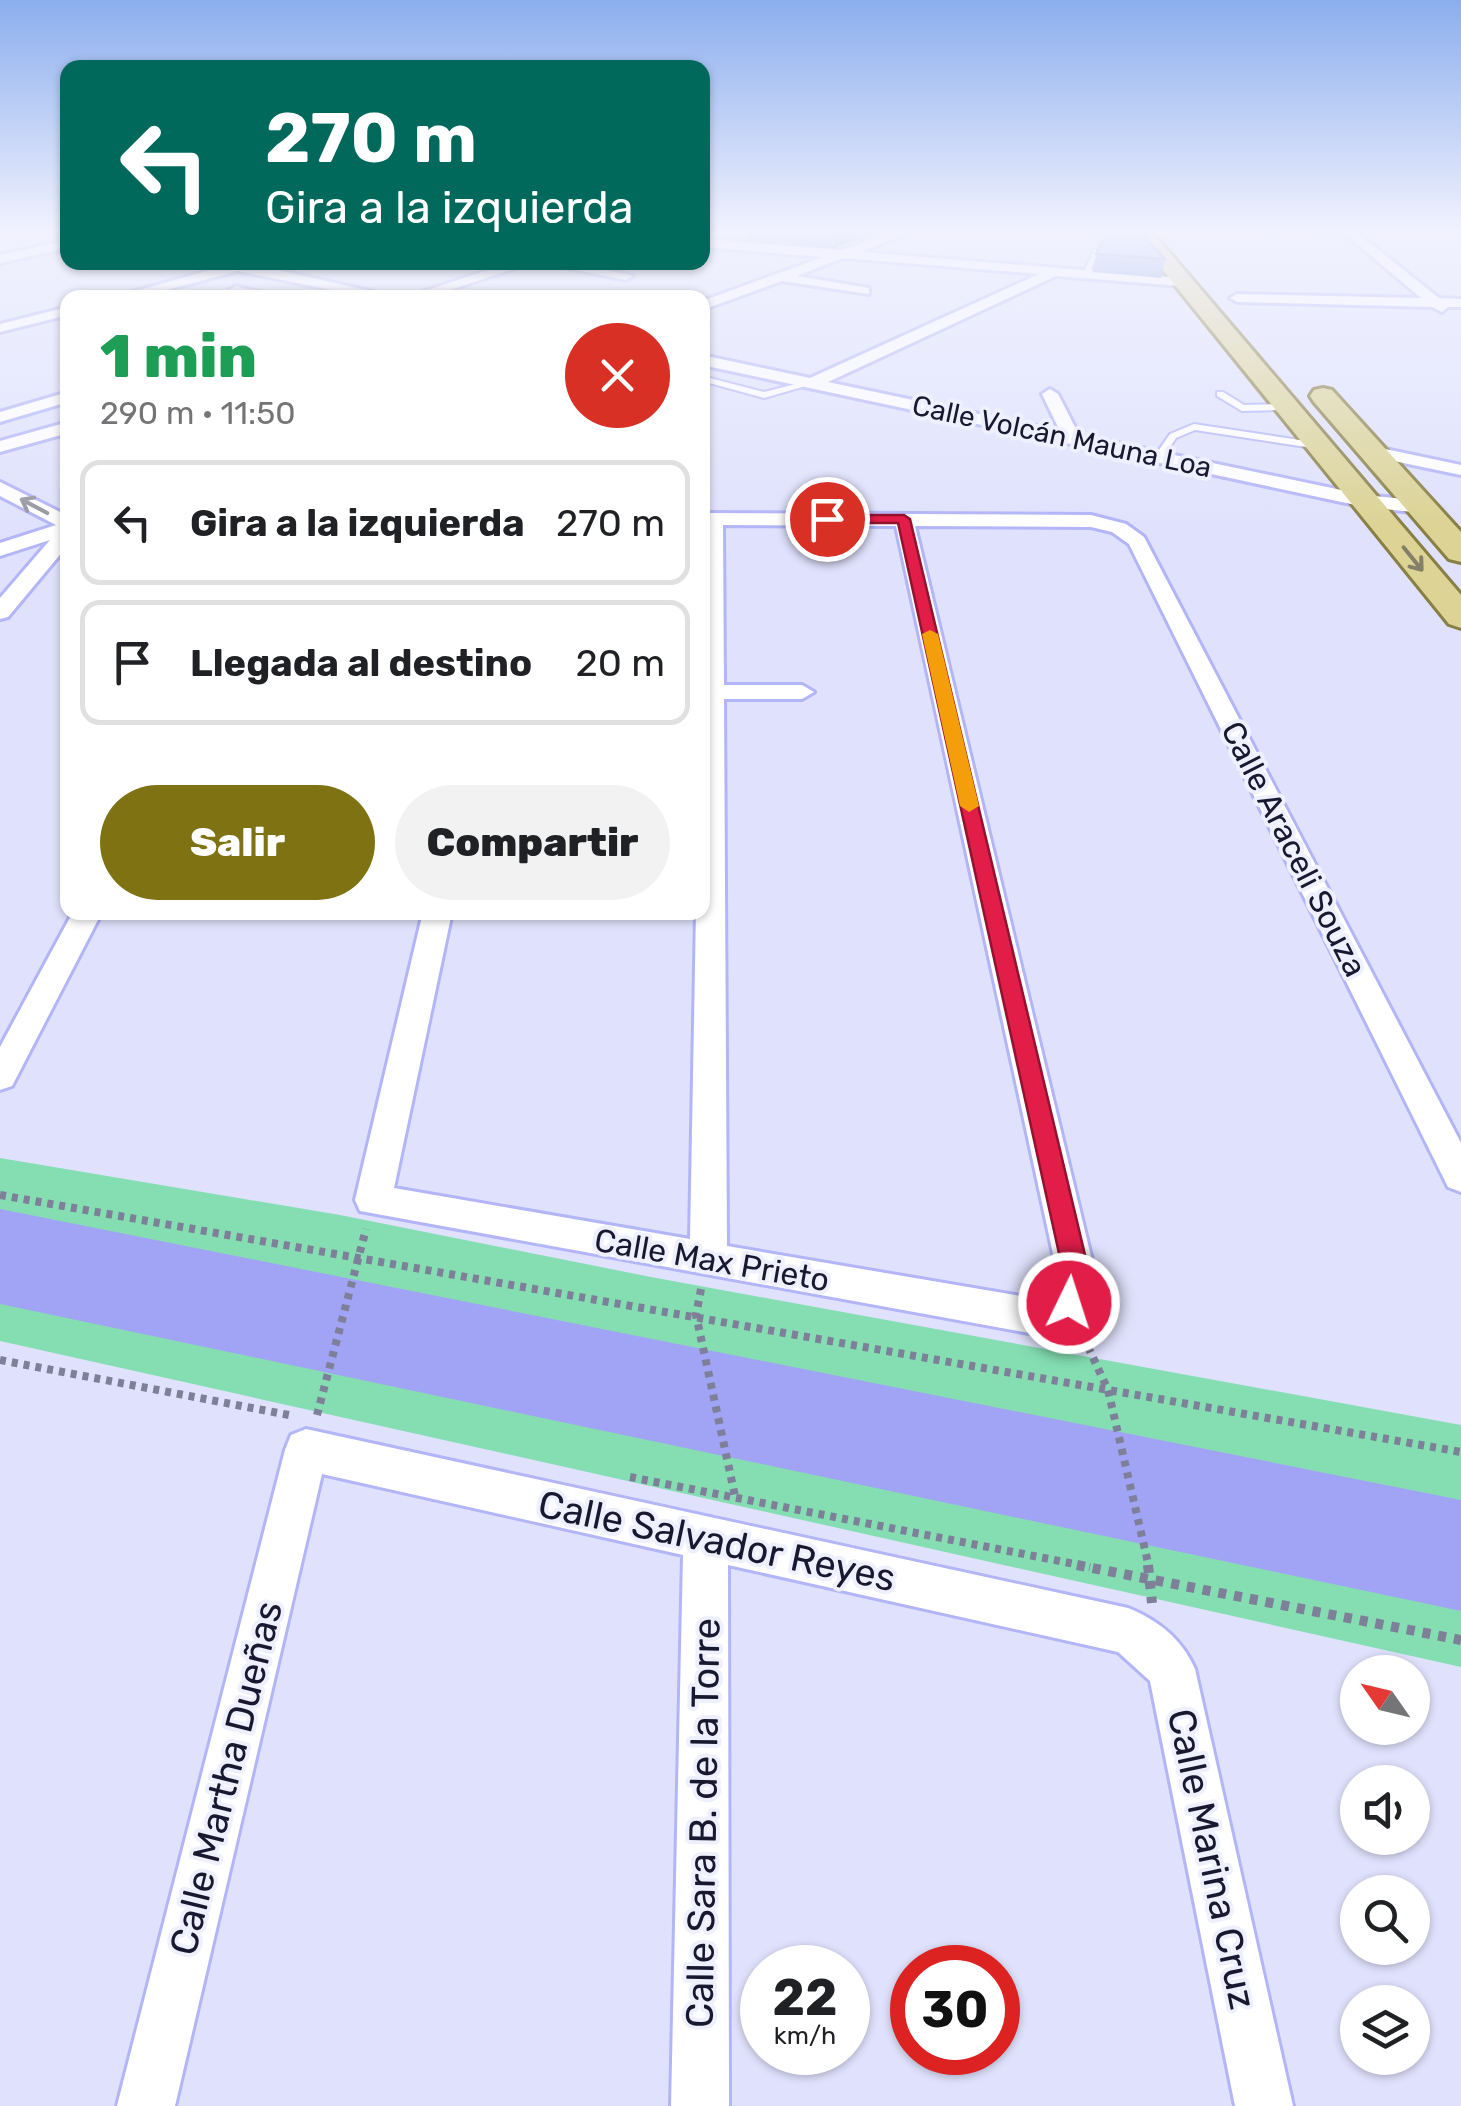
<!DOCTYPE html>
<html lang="es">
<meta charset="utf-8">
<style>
:root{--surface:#fff;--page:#f2f2f2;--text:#202124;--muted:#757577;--line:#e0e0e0;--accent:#7e7213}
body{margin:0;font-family:Rubik,sans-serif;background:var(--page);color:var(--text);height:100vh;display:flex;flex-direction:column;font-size:38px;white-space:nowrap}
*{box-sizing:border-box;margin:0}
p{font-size:32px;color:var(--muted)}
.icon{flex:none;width:55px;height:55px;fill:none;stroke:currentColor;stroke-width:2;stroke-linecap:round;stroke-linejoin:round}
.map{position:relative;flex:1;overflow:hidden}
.details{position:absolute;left:60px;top:290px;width:650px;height:630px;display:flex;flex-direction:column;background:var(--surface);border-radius:20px;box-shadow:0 2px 8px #0004}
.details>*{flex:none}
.hud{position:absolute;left:60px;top:60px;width:650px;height:210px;border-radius:20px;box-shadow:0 2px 8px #0004;background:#00695c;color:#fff;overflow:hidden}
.needle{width:65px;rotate:304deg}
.controls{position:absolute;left:1340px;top:1655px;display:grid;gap:20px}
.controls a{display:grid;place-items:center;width:90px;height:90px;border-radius:50%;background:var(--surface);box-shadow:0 2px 8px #0004;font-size:50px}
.speed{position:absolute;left:740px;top:1945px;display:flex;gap:20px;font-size:50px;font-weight:700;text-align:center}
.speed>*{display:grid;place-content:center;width:130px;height:130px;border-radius:50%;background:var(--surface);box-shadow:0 2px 8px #0004;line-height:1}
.speed small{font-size:25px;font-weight:400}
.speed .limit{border:15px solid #d22;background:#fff;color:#111}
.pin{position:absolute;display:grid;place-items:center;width:85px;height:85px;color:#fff;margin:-42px;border:5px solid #fff;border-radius:50%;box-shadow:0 2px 10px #0007}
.me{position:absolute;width:110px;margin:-55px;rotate:4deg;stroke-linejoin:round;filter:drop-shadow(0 0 8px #0008)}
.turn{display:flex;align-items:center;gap:35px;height:210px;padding:0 40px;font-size:45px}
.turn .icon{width:130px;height:130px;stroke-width:2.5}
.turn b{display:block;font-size:70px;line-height:85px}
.round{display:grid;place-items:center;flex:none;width:105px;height:105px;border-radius:52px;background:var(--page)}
.headline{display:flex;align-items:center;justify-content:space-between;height:170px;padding:0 40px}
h1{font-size:60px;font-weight:800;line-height:75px;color:#1e9e55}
.primary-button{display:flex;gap:20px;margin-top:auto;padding:20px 40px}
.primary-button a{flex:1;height:115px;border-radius:60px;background:var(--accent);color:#fff;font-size:40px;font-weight:800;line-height:115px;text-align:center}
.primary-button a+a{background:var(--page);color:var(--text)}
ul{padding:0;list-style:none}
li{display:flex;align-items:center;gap:30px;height:125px;margin:0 20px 15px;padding:0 20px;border:5px solid var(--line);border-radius:20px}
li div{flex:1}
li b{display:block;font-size:38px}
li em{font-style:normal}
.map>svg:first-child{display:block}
.green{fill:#84deb2}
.water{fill:#a1a4f5}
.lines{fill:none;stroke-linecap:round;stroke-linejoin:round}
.service-casing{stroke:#b2b5f7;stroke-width:4}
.minor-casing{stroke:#b2b5f7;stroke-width:6}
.primary-casing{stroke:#887f44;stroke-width:6}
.path-far1{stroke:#7e7f99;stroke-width:8;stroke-dasharray:6 6;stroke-linecap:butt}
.path{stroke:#7e7f99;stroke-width:10;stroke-dasharray:8 8;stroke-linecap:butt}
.service{fill:#fff;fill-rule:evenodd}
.minor{fill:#fff;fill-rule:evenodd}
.primary{fill:#dcd395;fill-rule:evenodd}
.wall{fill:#779ad9}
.shaded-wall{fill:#617db0}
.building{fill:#8ab3fc;stroke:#617db0;stroke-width:2.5}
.oneway{stroke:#9797a2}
.oneway2{stroke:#847f68}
.route{fill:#e11d48;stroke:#92132f;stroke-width:2.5}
.slow{fill:#f59e0b}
.labels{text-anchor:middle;stroke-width:8;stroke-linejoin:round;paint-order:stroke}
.far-street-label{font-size:28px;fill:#181830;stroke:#eff0fe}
.street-label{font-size:32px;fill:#181830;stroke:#eff0fe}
.near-street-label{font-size:38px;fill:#181830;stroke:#eff0fe}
</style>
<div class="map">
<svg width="1461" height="2106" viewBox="0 0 1461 2106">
<rect width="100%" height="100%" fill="#e0e2fd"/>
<!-- green -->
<path class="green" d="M0,1158L340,1215L651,1277L1461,1425V1667L0,1341Z"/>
<!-- water -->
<path class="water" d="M0,1209L1461,1500V1611L0,1304Z"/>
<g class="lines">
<!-- service casing -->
<g class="service-casing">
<path id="service" d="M1094,250L1119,251L1122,253H1098L1088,276H1082Z
M702,376L764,392L812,380L816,383L764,398L702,381Z
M1217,392H1223L1244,405L1286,404L1291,407L1286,410L1242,411L1217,396Z
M1194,424L1319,443L1324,446L1319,449L1195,430L1176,438L1162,459H1156L1154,457L1170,434Z"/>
</g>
<!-- minor casing -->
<g class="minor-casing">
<path id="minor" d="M892,232H909L861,252L1181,278L1188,282L1181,286L1056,276L828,382L1060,431L1042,394L1050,389L1058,394L1079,435L1365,495L1423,501L1433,507L1423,513L1365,507L702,365V355L810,378L1039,274L843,258L797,276L869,288V294L782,281L702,310V301L823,257L702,247V239L841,250Z
M1343,232H1356L1439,298L1461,299V307H1448L1442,312L1432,307L1237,302L1230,298L1237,294L1421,298Z
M68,240V248L0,263V255Z
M210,262H242L401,298H371L238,271L136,298H111L221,267Z
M512,262H534L426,298H403Z
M538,262H570L633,276L626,280Z
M236,286L270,295L272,298L231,293L229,290Z
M68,307V315L0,332V324Z
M68,392V402L0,422V412Z
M68,422V433L0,452V441Z
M1371,446L1461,465V475L1365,455V447Z
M0,482L68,516V545L8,617L0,619V598L50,540L0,556V543L56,525L0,496Z
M702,513L1091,515L1126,524L1144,537L1461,1143V1192L1448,1187L1129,544L1112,532L1091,527L915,526L1096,1277C1088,1305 1080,1326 1051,1337L360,1211L355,1200L423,912H452L394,1188L690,1239L696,912H702ZM723,525L896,526L1058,1277L1053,1293L1044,1300L727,1246L724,699H802L814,692L802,685H724Z
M73,912H102L12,1086L0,1090V1047Z
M306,1429L1128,1608C1158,1620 1182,1639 1195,1669L1293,2106H1235L1150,1681L1118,1652L728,1565L729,2106H671L683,1555L322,1474L175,2106H117L285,1450L291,1435Z"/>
</g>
<!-- primary casing -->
<g class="primary-casing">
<path id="primary" d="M1132,232H1152L1461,595V628L1449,624Z
M1323,388L1332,390L1461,532V562L1449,559L1314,402L1310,396L1314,390Z"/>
</g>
<!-- path-far1 -->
<path class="path-far1" d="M0,1195L1461,1452
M701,1289L696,1315L735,1496
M1083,1336L1108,1390L1149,1567
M0,1360L289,1415
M317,1415L366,1229
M630,1477L1090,1567"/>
<!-- path -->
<path class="path" d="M1077,1565L1461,1640
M1148,1565L1152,1603"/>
<!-- service -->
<use href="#service" class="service"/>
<!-- minor -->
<use href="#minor" class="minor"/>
<!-- primary -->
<use href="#primary" class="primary"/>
</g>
<!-- wall -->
<path class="wall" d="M748,232H879L834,248L748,241Z
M1273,232H1326V233Z
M1096,254L1165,259L1161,278L1093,272Z"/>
<!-- shaded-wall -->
<path class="shaded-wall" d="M846,232H879L834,248L835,236Z"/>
<!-- building -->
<path class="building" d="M783,232H846L835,236Z
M1106,235L1146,238L1165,259L1096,254Z"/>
<!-- one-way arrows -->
<defs><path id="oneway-shaft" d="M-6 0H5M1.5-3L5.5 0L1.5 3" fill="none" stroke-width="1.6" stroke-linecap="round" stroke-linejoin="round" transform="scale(2.5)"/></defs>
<use class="oneway" href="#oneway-shaft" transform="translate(34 506) rotate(-152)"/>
<use class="oneway2" href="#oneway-shaft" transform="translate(1413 559) rotate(51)"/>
<!-- sky -->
<linearGradient id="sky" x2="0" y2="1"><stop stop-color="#8baeed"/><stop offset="0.44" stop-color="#f1f2fe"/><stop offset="1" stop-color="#f1f2fe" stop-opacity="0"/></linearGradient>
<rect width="1461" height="526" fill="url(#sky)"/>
<!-- route -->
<path class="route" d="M904,515L910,519L1090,1276L1078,1312L1069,1315L1059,1312L1055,1303L1064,1276L898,523H827L820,519L827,515Z"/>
<!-- slow -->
<path class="slow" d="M930,630L938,634L979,806L969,812L960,806L922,634Z"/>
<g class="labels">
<!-- far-street labels -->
<g class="far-street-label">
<text transform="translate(1062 436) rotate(12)" y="10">Calle Volcán Mauna Loa</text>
</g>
<!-- street labels -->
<g class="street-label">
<text transform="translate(1294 849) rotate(63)" y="11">Calle Araceli Souza</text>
<text transform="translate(712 1260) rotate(10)" y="11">Calle Max Prieto</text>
</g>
<!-- near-street labels -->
<g class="near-street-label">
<text transform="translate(717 1541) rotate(12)" y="13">Calle Salvador Reyes</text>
<text transform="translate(226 1778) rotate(-76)" y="13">Calle Martha Dueñas</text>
<text transform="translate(703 1823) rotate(-89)" y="13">Calle Sara B. de la Torre</text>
<text transform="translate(1212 1859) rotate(78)" y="13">Calle Marina Cruz</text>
</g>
</g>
</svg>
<div class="controls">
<a><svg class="needle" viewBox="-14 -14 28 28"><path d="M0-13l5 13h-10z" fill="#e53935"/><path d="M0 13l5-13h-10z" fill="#757577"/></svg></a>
<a><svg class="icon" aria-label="sound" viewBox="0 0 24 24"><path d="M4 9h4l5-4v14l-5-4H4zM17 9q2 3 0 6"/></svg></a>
<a><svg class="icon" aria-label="search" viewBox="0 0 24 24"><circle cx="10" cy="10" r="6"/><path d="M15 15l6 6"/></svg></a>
<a><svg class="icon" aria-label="layers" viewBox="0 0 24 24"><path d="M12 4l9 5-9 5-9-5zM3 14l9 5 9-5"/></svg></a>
</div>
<div class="speed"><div>22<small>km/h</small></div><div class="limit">30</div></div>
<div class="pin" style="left:827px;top:519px;background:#d93025"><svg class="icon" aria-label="arrive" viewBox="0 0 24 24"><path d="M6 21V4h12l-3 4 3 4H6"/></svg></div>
<svg class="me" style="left:1069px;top:1303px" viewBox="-20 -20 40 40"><circle r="17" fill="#e11d48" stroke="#fff" stroke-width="3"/><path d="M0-11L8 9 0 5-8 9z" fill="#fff"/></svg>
<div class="hud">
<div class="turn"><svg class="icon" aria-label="left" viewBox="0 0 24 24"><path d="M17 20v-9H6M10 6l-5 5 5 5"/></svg><div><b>270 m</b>Gira a la izquierda</div></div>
</div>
<section class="details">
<div class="headline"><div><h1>1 min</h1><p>290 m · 11:50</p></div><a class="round" style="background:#d93025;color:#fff"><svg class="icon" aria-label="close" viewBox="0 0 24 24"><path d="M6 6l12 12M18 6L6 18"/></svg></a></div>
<ul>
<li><svg class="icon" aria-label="left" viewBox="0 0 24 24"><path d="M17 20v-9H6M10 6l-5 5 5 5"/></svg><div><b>Gira a la izquierda</b></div><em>270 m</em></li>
<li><svg class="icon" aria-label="arrive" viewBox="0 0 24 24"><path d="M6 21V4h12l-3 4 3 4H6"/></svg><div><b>Llegada al destino</b></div><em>20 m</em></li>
</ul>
<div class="primary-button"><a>Salir</a><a>Compartir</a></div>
</section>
</div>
